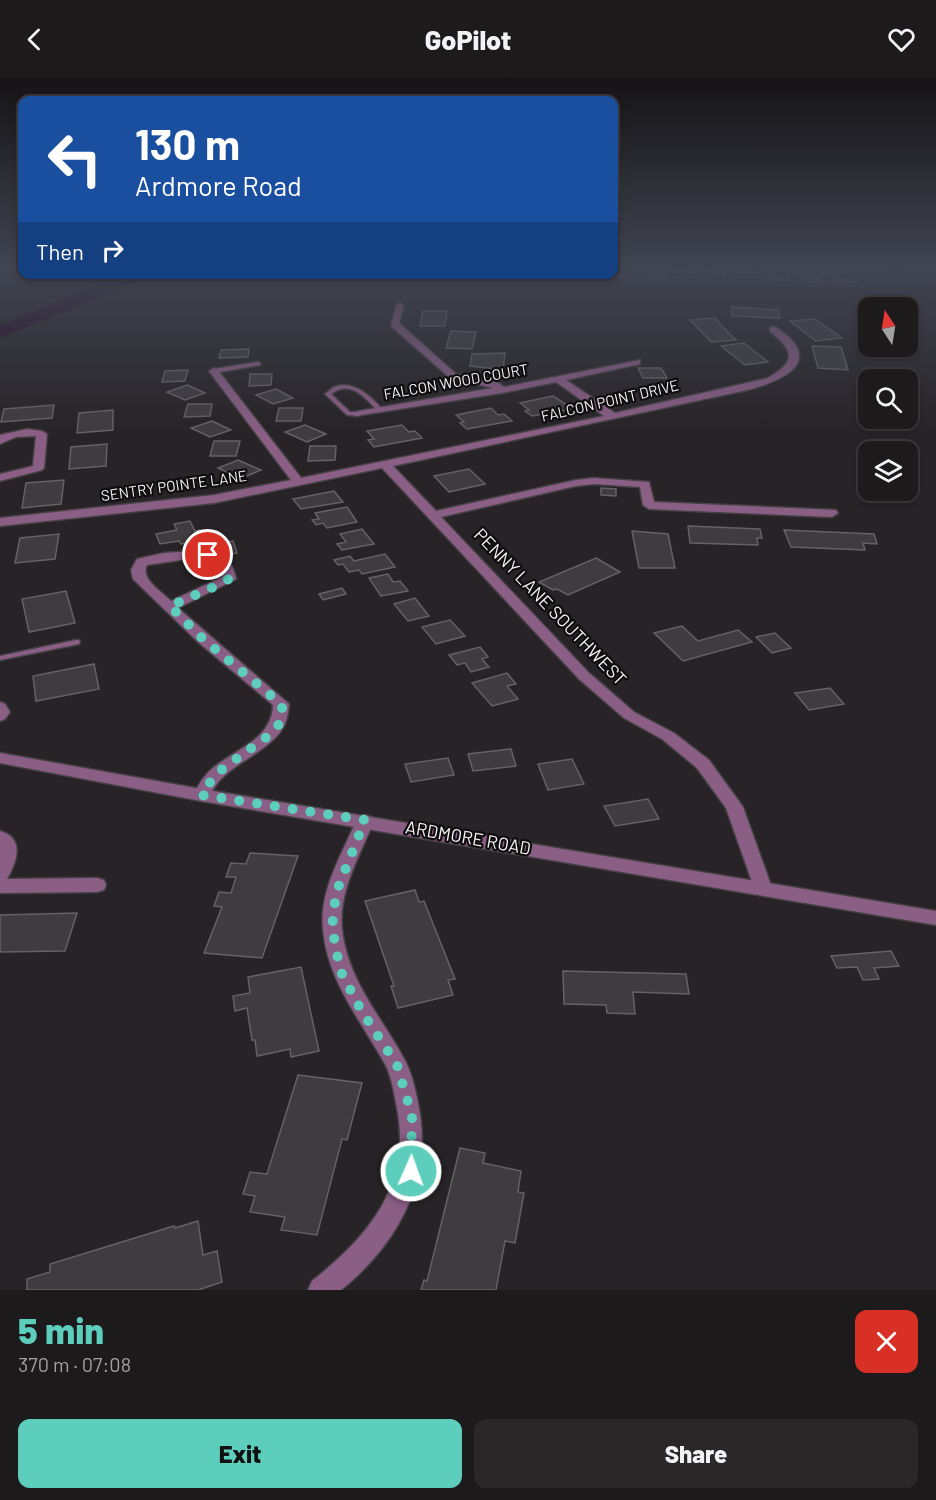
<!DOCTYPE html>
<meta charset="utf-8">
<style>
:root{--surface:#1d1a1c;--page:#2a2729;--text:#f1f3f6;--muted:#a0a1a3;--line:#3b383b;--accent:#5ccebb}
body{margin:0;font-family:Barlow,sans-serif;background:var(--page);color:var(--text);height:100vh;display:flex;flex-direction:column;font-size:22px;white-space:nowrap}
*{box-sizing:border-box;margin:0}
p{font-size:20px;color:var(--muted)}
.icon{flex:none;width:33px;height:33px;fill:none;stroke:currentColor;stroke-width:2;stroke-linecap:round;stroke-linejoin:round}
.map{position:relative;height:1212px;overflow:hidden}
.panel{display:flex;flex-direction:column;background:var(--surface);flex:1}
.panel>*{flex:none}
.hud{position:absolute;left:18px;top:18px;width:600px;height:183px;border-radius:12px;box-shadow:0 3px 9px #0003,0 0 0 2px var(--line);background:#1a4fa0;color:#fff;overflow:hidden}
.needle{width:39px;rotate:348deg}
.buttons{position:absolute;left:858px;top:219px;display:grid;gap:12px}
.buttons a{display:grid;place-items:center;width:60px;height:60px;border-radius:12px;background:var(--surface);box-shadow:0 3px 9px #0003,0 0 0 2px var(--line);font-size:30px}
.pin{position:absolute;display:grid;place-items:center;width:51px;height:51px;color:#fff;margin:-26px;border:3px solid #fff;border-radius:50%;box-shadow:0 2px 6px #0007}
.me{position:absolute;width:66px;margin:-33px;rotate:2deg;stroke-linejoin:round;filter:drop-shadow(0 0 4px #0008)}
.turn{display:flex;align-items:center;gap:21px;height:126px;padding:0 18px;font-size:27px}
.turn .icon{width:78px;height:78px;stroke-width:2.5}
.turn b{display:block;font-size:42px;line-height:51px}
.then{display:flex;align-items:center;height:57px;padding:0 18px;background:#0003;gap:12px;font-size:22px}
.round{display:grid;place-items:center;flex:none;width:63px;height:63px;border-radius:12px;background:var(--page)}
.head{display:flex;align-items:center;justify-content:space-between;height:102px;padding:0 18px}
h1{font-size:36px;font-weight:800;line-height:45px;color:var(--accent)}
.cta{display:flex;gap:12px;margin-top:auto;padding:12px 18px}
.cta a{flex:1;height:69px;border-radius:12px;background:var(--accent);color:#111;font-size:24px;font-weight:800;line-height:69px;text-align:center}
.cta a+a{background:var(--page);color:var(--text)}
header{display:flex;justify-content:space-between;align-items:center;height:78px;padding:0 18px;background:var(--surface);font-size:27px;font-weight:800}
.map>svg:first-child{display:block}
.lines{fill:none;stroke-linecap:round;stroke-linejoin:round}
.river{fill:#250423;fill-rule:evenodd}
.building{fill:#3f3c3f;stroke:#656164;stroke-width:1.5}
.service-casing{stroke:#444043;stroke-width:3}
.minor-casing{stroke:#444043;stroke-width:3}
.tertiary-casing{stroke:#444043;stroke-width:3}
.secondary-casing{stroke:#444043;stroke-width:3}
.service{fill:#8b5e86;fill-rule:evenodd}
.minor{fill:#8b5e86;fill-rule:evenodd}
.tertiary{fill:#8b5e86;fill-rule:evenodd}
.secondary{fill:#c67dbe;fill-rule:evenodd}
.route{stroke:#5ccebb;stroke-width:10;stroke-dasharray:0 18}
.labels{text-anchor:middle;stroke-width:4.5;stroke-linejoin:round;paint-order:stroke}
.far-street-label{font-size:15px;fill:#f6f4f6;stroke:#0f0d0e}
.street-label{font-size:18px;fill:#f6f4f6;stroke:#0f0d0e}
</style>
<header><svg class="icon" aria-label="back" viewBox="0 0 24 24"><path d="M15 5l-7 7 7 7"/></svg>GoPilot<svg class="icon" aria-label="heart" viewBox="0 0 24 24"><path d="M12 20l-8-8c-3-5 5-10 8-4 3-6 11-1 8 4z"/></svg></header>
<div class="map">
<svg width="936" height="1212" viewBox="0 0 936 1212">
<rect width="100%" height="100%" fill="#272326"/>
<g class="lines">
<!-- river -->
<path class="river" d="M123,196H149L146,200L0,260V247Z"/>
</g>
<!-- building -->
<path class="building" d="M614,193H632L633,198H612Z
M663,193L667,200L649,202L643,200L641,194Z
M672,193H693L697,199L676,200Z
M702,193L724,194L726,198H704Z
M735,194L758,195L760,199H737Z
M767,197L790,198V203L767,201Z
M800,199L821,200L824,205L803,204Z
M830,199L853,200L857,204L835,205Z
M731,229L778,232L780,240L732,238Z
M423,233H447L445,248H420Z
M715,240L721,247L736,262L711,264L690,242Z
M815,241L842,260L816,263L790,243Z
M451,253L476,254L472,271L446,270Z
M744,265L768,284L745,287L721,268Z
M812,268L841,269L848,292L818,290Z
M249,271L248,279L219,280L221,272Z
M505,275L503,292L470,288L472,276Z
M638,290H661L667,300H643Z
M188,292L185,303L162,304L165,293Z
M250,296H272L271,307L249,308Z
M187,307L205,315L185,322L167,314Z
M276,311L293,320L273,326L256,317Z
M553,318L573,331L532,338L525,333L529,332L520,325Z
M188,326H212L210,338L184,339Z
M54,327L52,340L1,344L4,331Z
M279,330H303L301,343H276Z
M491,330L498,337L504,336L512,343L467,351L460,345L464,344L456,337Z
M113,332V352L77,355L79,335Z
M212,343L231,352L210,359L191,350Z
M305,347L326,356L307,364L285,354Z
M402,347L409,354L415,353L422,360L374,369L368,362L374,361L367,353Z
M214,363H240L236,378H210Z
M107,366L106,388L69,391L71,369Z
M310,368H336L335,382L308,383Z
M238,382L261,392L240,401L218,390Z
M469,391L485,406L449,414L434,398Z
M64,402L61,426L22,430L26,405Z
M601,410L616,411V418L601,417Z
M334,413L343,424L301,431L293,421Z
M347,429L357,444L327,450L323,445L316,447L312,442L319,441L315,435Z
M190,443L195,453L200,452L205,461L181,466L179,463L160,466L156,456L177,452L174,446Z
M688,448L760,451L762,460H757L758,467L690,465Z
M362,451L374,466L342,472L337,466L346,464L340,456Z
M784,452L874,456L877,466L863,465L865,472L791,469Z
M632,453L668,456L675,490H639Z
M59,456L55,481L15,485L20,460Z
M233,463L237,475L218,478L214,466Z
M385,476L395,489L362,496L359,492L349,494L343,486L338,487L334,482L350,478L354,483Z
M596,480L620,494L568,517L557,511L553,512L539,504Z
M388,496L393,504L400,503L408,513L381,518L369,500Z
M342,510L346,516L323,522L319,516Z
M66,513L75,545L29,554L22,521Z
M415,520L429,538L408,543L394,526Z
M450,542L465,558L436,566L422,549Z
M682,548L698,563L738,552L752,564L683,583L654,555Z
M775,555L791,570L772,575L756,559Z
M480,569L488,579L482,581L489,589L471,594L465,585L457,587L449,577Z
M94,586L99,611L36,623L33,598Z
M507,595L516,606L507,608L518,621L492,628L472,605Z
M830,610L844,626L809,632L795,615Z
M511,671L516,688L473,693L468,676Z
M448,680L454,697L411,704L405,686Z
M572,681L584,706L548,712L538,686Z
M648,721L659,741L615,748L604,728Z
M250,775L298,778L262,880L204,875L222,829L214,828L219,814L231,815L236,799H226L231,785L246,786Z
M415,812L419,824L424,823L455,901L448,902L453,917L398,930L391,908H394L365,823Z
M77,835L65,873L0,874V837Z
M891,873L899,888L874,890L879,901L863,902L857,889L837,890L831,878Z
M301,889L319,973L291,979L290,971L257,978L255,962H252L247,930L235,933L233,918L250,915L248,899Z
M563,893L686,896L689,916L633,914L635,936L607,935L606,927L564,926Z
M298,997L362,1005L347,1062L342,1061L317,1157L281,1152L285,1139L250,1134L255,1118L243,1116L250,1094L267,1096Z
M460,1070L485,1075L483,1085L521,1093L518,1114L524,1115L515,1165L505,1163L496,1212H421L424,1202L427,1203Z
M198,1143L203,1177L217,1173L222,1204L198,1212H27V1201L50,1194V1186L174,1148L175,1150Z"/>
<g class="lines">
<!-- service casing -->
<g class="service-casing">
<path id="service" d="M258,284L260,285V287L214,295L211,293L214,291Z
M343,307C361,308 372,320 384,333L379,334C365,320 351,301 331,316L350,334H359L362,336L359,338L347,337L325,316L334,309Z
M76,562H79L80,564L79,566L0,582V578Z"/>
</g>
<!-- minor casing -->
<g class="minor-casing">
<path id="minor" d="M614,187H753L826,192L891,187H922L918,189L826,196L738,190L614,189Z
M400,225L404,228L399,245L456,296L497,304L504,309L640,282V286L566,302L615,335L768,300C797,283 794,273 770,253V249H776C782,254 790,259 794,265C814,292 770,305 752,311L393,388L436,433L576,402L594,400L649,404L654,424L836,432L838,435L832,439L649,431L643,427L640,409L594,406L576,408L441,439L589,595L634,634L674,655L709,682L743,729L772,810L770,815L763,817L756,815L726,730L697,690L662,661L624,640L579,601L382,390L214,425L0,448V440L214,417L291,402L209,293L214,290L217,291L301,400L604,338L556,304L502,315L355,338V334L359,333L493,310L450,300L391,248L396,228Z
M27,351L42,353L47,356L44,390L42,392L0,403V396L33,388L36,358L16,359L0,366V357Z
M194,473C215,475 233,478 236,501L178,530L289,626C288,636 287,644 281,653C265,674 240,682 222,700C212,709 210,725 195,721L193,717C198,708 204,697 213,690C235,671 272,662 273,627L198,564L133,501L131,492L137,481L164,475ZM194,480C209,482 221,483 222,499L171,523C161,513 140,501 147,487Z
M0,624L5,626L10,634L5,641L0,643Z
M365,737L371,739L374,743C360,777 338,814 342,851C347,900 379,936 402,977C411,992 415,1009 418,1025C434,1100 399,1165 341,1212H308L312,1203C369,1158 412,1107 397,1030C394,1016 392,999 385,986C361,943 327,902 323,851C319,813 342,776 356,743L359,739Z
M0,753C25,760 17,784 7,801L97,800L104,802L106,807L104,812L97,814L0,815Z"/>
</g>
<!-- tertiary casing -->
<g class="tertiary-casing">
<path id="tertiary" d="M0,675L201,711L936,833V847L201,723L0,685Z"/>
</g>
<!-- secondary casing -->
<g class="secondary-casing">
<path id="secondary" d="M4,187H13L0,196V190Z"/>
</g>
<!-- service -->
<use href="#service" class="service"/>
<!-- minor -->
<use href="#minor" class="minor"/>
<!-- tertiary -->
<use href="#tertiary" class="tertiary"/>
<!-- secondary -->
<use href="#secondary" class="secondary"/>
</g>
<!-- sky -->
<linearGradient id="sky" x2="0" y2="1"><stop stop-color="#151315"/><stop offset="0.53" stop-color="#414552"/><stop offset="1" stop-color="#414552" stop-opacity="0"/></linearGradient>
<rect width="936" height="356" fill="url(#sky)"/>
<g class="lines">
<!-- route -->
<path class="route" d="M208,477C219,481 231,488 229,501L216,508L170,528L203,561L281,626L283,634L278,648L268,658L217,695L201,717L365,742L336,815L332,849L340,892L361,932L397,987L412,1038L411,1093"/>
</g>
<g class="labels">
<!-- far-street labels -->
<g class="far-street-label">
<text transform="translate(456 304) rotate(-10)" y="5">FALCON WOOD COURT</text>
<text transform="translate(610 323) rotate(-13)" y="5">FALCON POINT DRIVE</text>
<text transform="translate(174 408) rotate(-8)" y="5">SENTRY POINTE LANE</text>
</g>
<!-- street labels -->
<g class="street-label">
<text transform="translate(550 529) rotate(46)" y="6">PENNY LANE SOUTHWEST</text>
<text transform="translate(468 760) rotate(10)" y="6">ARDMORE ROAD</text>
</g>
</g>
</svg>
<div class="buttons">
<a><svg class="needle" viewBox="-14 -14 28 28"><path d="M0-13l5 13h-10z" fill="#e53935"/><path d="M0 13l5-13h-10z" fill="#a0a1a3"/></svg></a>
<a><svg class="icon" aria-label="search" viewBox="0 0 24 24"><circle cx="10" cy="10" r="6"/><path d="M15 15l6 6"/></svg></a>
<a><svg class="icon" aria-label="layers" viewBox="0 0 24 24"><path d="M12 4l9 5-9 5-9-5zM3 14l9 5 9-5"/></svg></a>
</div>
<div class="pin" style="left:208px;top:477px;background:#d93025"><svg class="icon" aria-label="arrive" viewBox="0 0 24 24"><path d="M6 21V4h12l-3 4 3 4H6"/></svg></div>
<svg class="me" style="left:411px;top:1093px" viewBox="-20 -20 40 40"><circle r="17" fill="#5ccebb" stroke="#fff" stroke-width="3"/><path d="M0-11L8 9 0 5-8 9z" fill="#fff"/></svg>
<div class="hud">
<div class="turn"><svg class="icon" aria-label="left" viewBox="0 0 24 24"><path d="M17 20v-9H6M10 6l-5 5 5 5"/></svg><div><b>130 m</b>Ardmore Road</div></div>
<div class="then">Then<svg class="icon" aria-label="right" viewBox="0 0 24 24"><path d="M7 20v-9h11M14 6l5 5-5 5"/></svg></div>
</div>
</div>
<section class="panel">
<div class="head"><div><h1>5 min</h1><p>370 m · 07:08</p></div><a class="round" style="background:#d93025;color:#fff"><svg class="icon" aria-label="close" viewBox="0 0 24 24"><path d="M6 6l12 12M18 6L6 18"/></svg></a></div>
<div class="cta"><a>Exit</a><a>Share</a></div>
</section>
